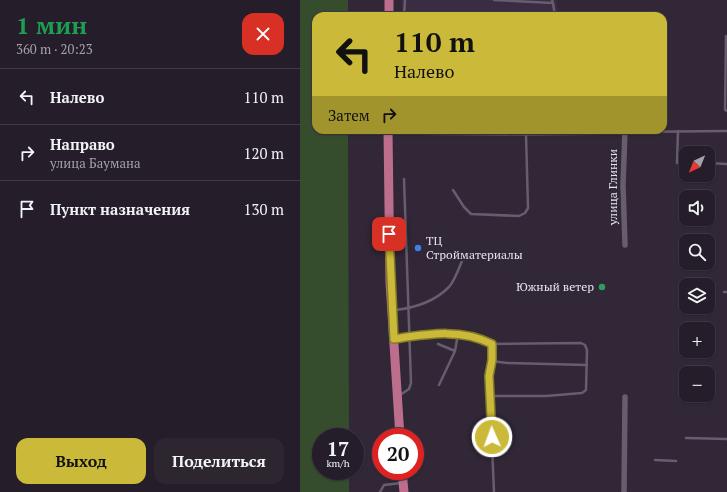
<!DOCTYPE html>
<html lang="ru">
<meta charset="utf-8">
<style>
:root{--surface:#251d29;--page:#2d2631;--text:#f1f3f6;--muted:#a3a2a8;--line:#423b46;--accent:#cbba39}
body{margin:0;font-family:"PT Serif",serif;background:var(--page);color:var(--text);height:100vh;display:flex;flex-direction:column;font-size:15px;white-space:nowrap}
*{box-sizing:border-box;margin:0}
p{font-size:13px;color:var(--muted)}
.icon{flex:none;width:22px;height:22px;fill:none;stroke:currentColor;stroke-width:2;stroke-linecap:round;stroke-linejoin:round}
.map{position:relative;flex:1;overflow:hidden}
.drawer{display:flex;flex-direction:column;background:var(--surface);width:300px}
.drawer>*{flex:none}
.banner{position:absolute;left:12px;top:12px;width:355px;height:122px;border-radius:12px;box-shadow:0 1px 3px #0004,0 0 0 1px var(--line);background:#cbba39;color:#111;overflow:hidden}
.needle{width:26px;rotate:223deg}
.tools{position:absolute;left:379px;top:146px;display:grid;gap:8px}
.tools a{display:grid;place-items:center;width:36px;height:36px;border-radius:8px;background:var(--surface);box-shadow:0 1px 3px #0004,0 0 0 1px var(--line);font-size:20px}
.speed{position:absolute;left:12px;top:428px;display:flex;gap:8px;font-size:20px;font-weight:700;text-align:center}
.speed>*{display:grid;place-content:center;width:52px;height:52px;border-radius:50%;background:var(--surface);box-shadow:0 1px 3px #0004,0 0 0 1px var(--line);line-height:1}
.speed small{font-size:10px;font-weight:400}
.speed .limit{border:6px solid #d22;background:#fff;color:#111}
.pin{position:absolute;display:grid;place-items:center;width:34px;height:34px;color:#fff;margin:-17px;border-radius:8px;box-shadow:0 2px 6px #0006}
.me{position:absolute;width:44px;margin:-22px;rotate:358deg;stroke-linejoin:round;filter:drop-shadow(0 0 3px #0008)}
.turn{display:flex;align-items:center;gap:14px;height:84px;padding:0 16px;font-size:18px}
.turn .icon{width:52px;height:52px;stroke-width:2.5}
.turn b{display:block;font-size:28px;line-height:34px}
.then{display:flex;align-items:center;height:38px;padding:0 16px;background:#0003;gap:8px;font-size:15px}
.round{display:grid;place-items:center;flex:none;width:42px;height:42px;border-radius:12px;background:var(--page)}
.overview{display:flex;align-items:center;justify-content:space-between;height:68px;padding:0 16px}
h1{font-size:24px;font-weight:600;line-height:30px;color:#1e9e55}
.action{display:flex;gap:8px;margin-top:auto;padding:8px 16px}
.action a{flex:1;height:46px;border-radius:12px;background:var(--accent);color:#111;font-size:16px;font-weight:600;line-height:46px;text-align:center}
.action a+a{background:var(--page);color:var(--text)}
ul{padding:0;list-style:none}
li{display:flex;align-items:center;gap:12px;height:56px;padding:0 16px;border-top:1px solid var(--line)}
li div{flex:1}
li b{display:block;font-size:15px}
li em{font-style:normal}
main{display:flex;flex:1;min-height:0}
.map>svg:first-child{display:block}
.built{fill:#3a2d43}
.green{fill:#354d2d}
.lines{fill:none;stroke-linecap:round;stroke-linejoin:round}
.lane{stroke:#685c6f;stroke-width:2.5}
.street{stroke:#685c6f;stroke-width:5.5}
.primary{stroke:#bc6e8c;stroke-width:9}
.route-casing{stroke:#847925;stroke-width:10}
.route{stroke:#cbba39;stroke-width:7}
.shop-dot{fill:#3f7fe0;stroke:#312737;stroke-width:1.5}
.leisure-dot{fill:#2e9e5b;stroke:#312737;stroke-width:1.5}
.labels{text-anchor:middle;stroke-width:4;stroke-linejoin:round;paint-order:stroke}
.street-label{font-size:12px;fill:#e8e2ed;stroke:#312737}
.poi-label{font-size:12px;fill:#e8e2ed;stroke:#312737;text-anchor:start}
</style>
<main>
<section class="drawer">
<div class="overview"><div><h1>1 мин</h1><p>360 m · 20:23</p></div><a class="round" style="background:#d93025;color:#fff"><svg class="icon" aria-label="close" viewBox="0 0 24 24"><path d="M6 6l12 12M18 6L6 18"/></svg></a></div>
<ul>
<li><svg class="icon" aria-label="left" viewBox="0 0 24 24"><path d="M17 20v-9H6M10 6l-5 5 5 5"/></svg><div><b>Налево</b></div><em>110 m</em></li>
<li><svg class="icon" aria-label="right" viewBox="0 0 24 24"><path d="M7 20v-9h11M14 6l5 5-5 5"/></svg><div><b>Направо</b><p>улица Баумана</p></div><em>120 m</em></li>
<li><svg class="icon" aria-label="arrive" viewBox="0 0 24 24"><path d="M6 21V4h12l-3 4 3 4H6"/></svg><div><b>Пункт назначения</b></div><em>130 m</em></li>
</ul>
<div class="action"><a>Выход</a><a>Поделиться</a></div>
</section>
<div class="map">
<svg width="427" height="492" viewBox="0 0 427 492">
<rect width="100%" height="100%" fill="#312737"/>
<!-- built -->
<path class="built" d="M102,0H256L259,16H102Z"/>
<!-- green -->
<path class="green" d="M0,0H48V16H16V130H48L49,437H21V471H49V492H0Z"/>
<g class="lines">
<!-- lane -->
<path class="lane" d="M105,0L104,15L120,16
M194,0L253,3L252,0
M253,3L255,16
M426,36L425,110L427,111
M378,131L377,163H386
M326,132L427,131
M408,163L427,164
M153,190L164,207L171,214L219,216L225,213L228,208L226,134
M91,223H105
M424,292H427
M95,310C114,308 135,301 149,287C156,279 160,265 164,256
M158,334H170L192,344L281,343L285,345L287,350L286,390L282,393L246,396H190
M96,338L154,333L158,334L155,351L139,385
M138,344L155,351
M192,344V361L189,376L194,492
M192,361L207,363L287,365
M100,395L109,389L111,383L104,179
M386,438L427,439
M355,460L376,461
M80,492L84,485L101,483"/>
<!-- street -->
<path class="street" d="M88,132L226,133L325,132
M325,245L323,185L325,130
M324,492L325,397"/>
<!-- primary -->
<path class="primary" d="M89,16V0
M88,130L90,283L100,437
M102,471L104,492"/>
</g>
<g class="lines">
<!-- route casing -->
<g class="route-casing">
<path id="route" d="M89,234L94,339C128,334 161,328 192,344V360L189,376L192,437"/>
</g>
<!-- route -->
<use href="#route" class="route"/>
</g>
<!-- markers -->
<circle class="shop-dot" cx="118" cy="248" r="4"/>
<circle class="leisure-dot" cx="302" cy="287" r="4"/>
<g class="labels">
<!-- street labels -->
<g class="street-label">
<text transform="translate(313 187) rotate(-90)" y="4">улица Глинки</text>
</g>
<!-- poi labels -->
<g class="poi-label">
<text x="126" y="245">ТЦ<tspan x="126" dy="14">Стройматериалы</tspan></text>
<text x="294" y="291" text-anchor="end">Южный ветер</text>
</g>
</g>
</svg>
<div class="tools">
<a><svg class="needle" viewBox="-14 -14 28 28"><path d="M0-13l5 13h-10z" fill="#e53935"/><path d="M0 13l5-13h-10z" fill="#a3a2a8"/></svg></a>
<a><svg class="icon" aria-label="sound" viewBox="0 0 24 24"><path d="M4 9h4l5-4v14l-5-4H4zM17 9q2 3 0 6"/></svg></a>
<a><svg class="icon" aria-label="search" viewBox="0 0 24 24"><circle cx="10" cy="10" r="6"/><path d="M15 15l6 6"/></svg></a>
<a><svg class="icon" aria-label="layers" viewBox="0 0 24 24"><path d="M12 4l9 5-9 5-9-5zM3 14l9 5 9-5"/></svg></a>
<a>+</a>
<a>−</a>
</div>
<div class="speed"><div>17<small>km/h</small></div><div class="limit">20</div></div>
<div class="pin" style="left:89px;top:234px;background:#d93025"><svg class="icon" aria-label="arrive" viewBox="0 0 24 24"><path d="M6 21V4h12l-3 4 3 4H6"/></svg></div>
<svg class="me" style="left:192px;top:437px" viewBox="-20 -20 40 40"><circle r="17" fill="#cbba39" stroke="#fff" stroke-width="3"/><path d="M0-11L8 9 0 5-8 9z" fill="#fff"/></svg>
<div class="banner">
<div class="turn"><svg class="icon" aria-label="left" viewBox="0 0 24 24"><path d="M17 20v-9H6M10 6l-5 5 5 5"/></svg><div><b>110 m</b>Налево</div></div>
<div class="then">Затем<svg class="icon" aria-label="right" viewBox="0 0 24 24"><path d="M7 20v-9h11M14 6l5 5-5 5"/></svg></div>
</div>
</div>
</main>
